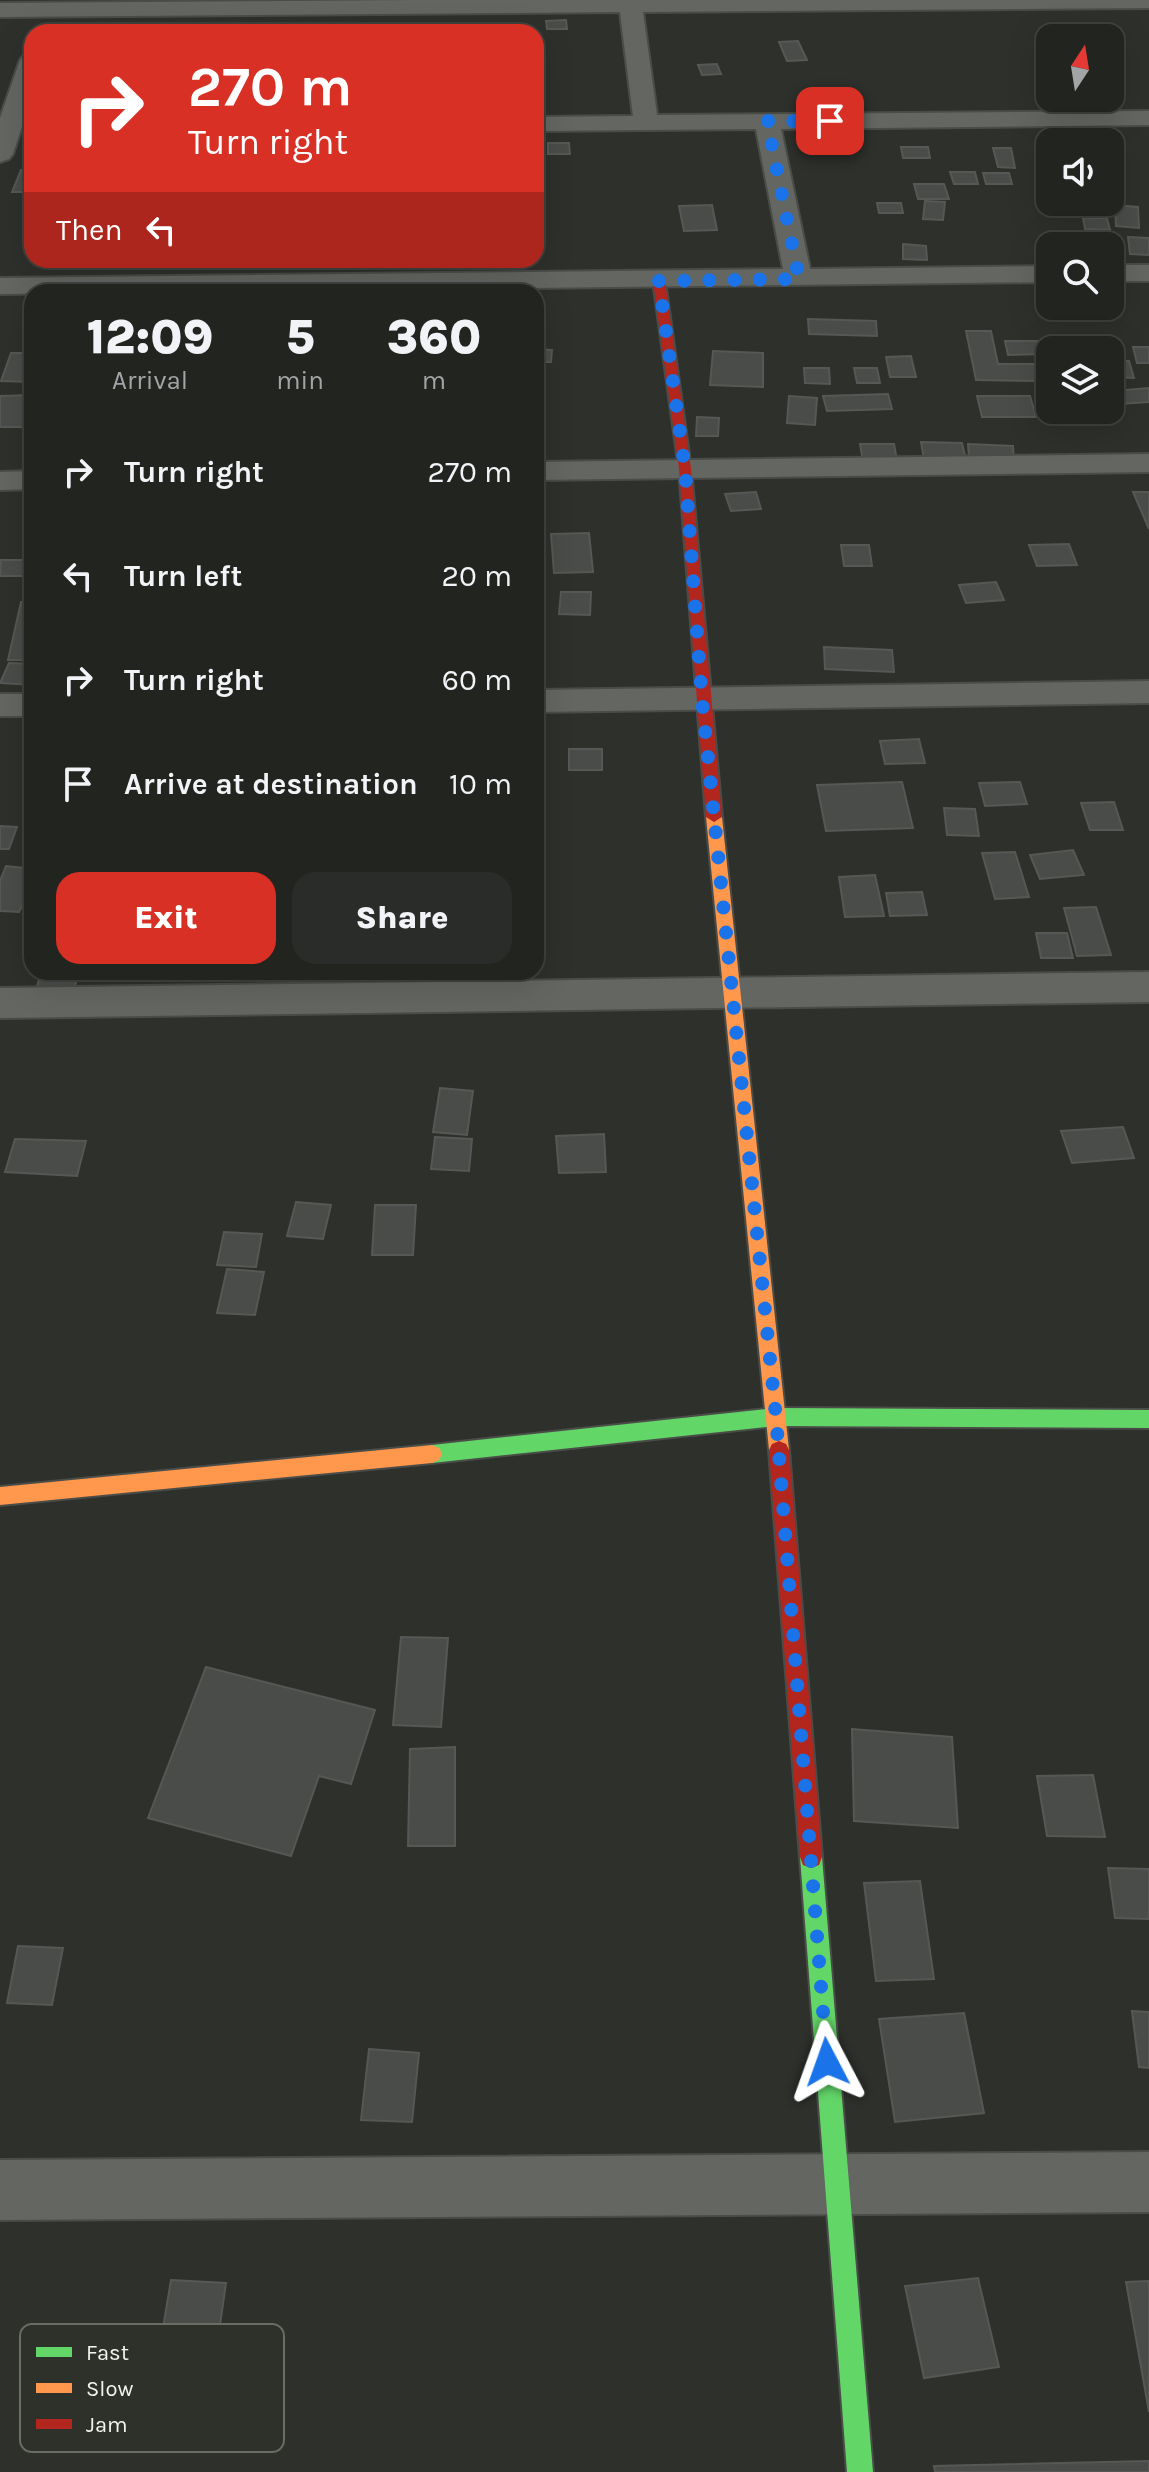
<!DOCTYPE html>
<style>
:root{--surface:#222420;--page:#2a2c29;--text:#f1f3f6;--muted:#a2a4a5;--line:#3f413e;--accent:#d93025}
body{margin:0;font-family:Karla,sans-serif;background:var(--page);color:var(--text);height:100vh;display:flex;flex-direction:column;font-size:30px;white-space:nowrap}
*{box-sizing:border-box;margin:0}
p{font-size:26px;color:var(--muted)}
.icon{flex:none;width:44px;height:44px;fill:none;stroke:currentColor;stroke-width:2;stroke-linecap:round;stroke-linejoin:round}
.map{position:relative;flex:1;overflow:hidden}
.details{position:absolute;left:24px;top:284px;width:520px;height:696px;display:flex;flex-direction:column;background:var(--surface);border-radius:24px;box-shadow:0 8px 32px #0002,0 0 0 2px var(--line)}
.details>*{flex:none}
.guide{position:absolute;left:24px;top:24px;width:520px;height:244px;border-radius:24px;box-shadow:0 8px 32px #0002,0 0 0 2px var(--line);background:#d93025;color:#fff;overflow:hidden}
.needle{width:52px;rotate:12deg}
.buttons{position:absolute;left:1036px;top:24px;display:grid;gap:16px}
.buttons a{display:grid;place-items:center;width:88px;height:88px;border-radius:16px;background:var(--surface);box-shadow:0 8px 32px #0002,0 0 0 2px var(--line);font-size:40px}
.pin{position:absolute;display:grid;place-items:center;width:68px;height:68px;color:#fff;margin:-34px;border-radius:16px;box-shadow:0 4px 12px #0006}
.me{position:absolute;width:88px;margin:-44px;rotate:356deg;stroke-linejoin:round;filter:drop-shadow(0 0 6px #0008)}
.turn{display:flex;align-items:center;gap:28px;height:168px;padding:0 32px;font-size:36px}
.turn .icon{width:104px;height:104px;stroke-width:2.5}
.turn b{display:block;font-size:56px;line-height:68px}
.then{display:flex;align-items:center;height:76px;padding:0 32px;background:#0003;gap:16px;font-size:30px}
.eta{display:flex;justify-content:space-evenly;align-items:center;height:136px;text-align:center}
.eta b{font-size:48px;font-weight:800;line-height:56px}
.action{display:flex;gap:16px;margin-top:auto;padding:16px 32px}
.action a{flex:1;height:92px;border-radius:24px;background:var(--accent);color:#fff;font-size:32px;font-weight:800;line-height:92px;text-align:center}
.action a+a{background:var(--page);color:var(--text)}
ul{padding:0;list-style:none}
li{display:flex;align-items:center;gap:24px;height:104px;padding:0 32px}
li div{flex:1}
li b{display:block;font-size:30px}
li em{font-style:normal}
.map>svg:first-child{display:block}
.building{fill:#494c48;stroke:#555854;stroke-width:2}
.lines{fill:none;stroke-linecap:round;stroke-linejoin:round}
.street-casing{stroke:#4a4c48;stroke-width:4}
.fast-casing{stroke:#4a4c48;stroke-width:4}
.slow-casing{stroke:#4a4c48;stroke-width:4}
.jam-casing{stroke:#4a4c48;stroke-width:4}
.street{fill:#646662;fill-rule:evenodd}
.fast{fill:#63d668;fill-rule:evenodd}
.slow{fill:#ff974d;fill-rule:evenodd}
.jam{fill:#b3261e;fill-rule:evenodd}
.route{stroke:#1a73e8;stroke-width:14;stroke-dasharray:0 25.2}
.key{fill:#2d312a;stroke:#686c65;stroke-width:2}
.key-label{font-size:22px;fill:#f1f4ef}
</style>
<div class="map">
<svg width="1149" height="2472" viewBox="0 0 1149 2472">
<rect width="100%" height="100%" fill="#2d302b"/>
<!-- building -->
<path class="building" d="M566,20L567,29H547L546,21Z
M798,41L807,60L787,61L779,42Z
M717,64L721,74L702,75L698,65Z
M548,143H569L570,154H548Z
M901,147H928L930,158H903Z
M993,148H1011L1015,168L998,167Z
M21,170H32V192H12Z
M950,172H975L978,184H954Z
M983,173H1009L1012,184H986Z
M1037,174H1050V195L1043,194Z
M914,184H944L949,199H918Z
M925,201L945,202L943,220L923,219Z
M877,203H901L903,213H879Z
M712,205L717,230L684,231L679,206Z
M1115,205L1138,207L1139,228L1116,226Z
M1083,218H1107L1110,230L1085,229Z
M1128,237L1149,238V255L1130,254Z
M903,244L926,246L927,260L903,259Z
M808,319L876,321L877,336L809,334Z
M966,331H991L998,364H1036L1040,381L976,380Z
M1005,341H1038L1042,354L1008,355Z
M1133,347H1149V363H1137Z
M536,349L552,350L551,362H536Z
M713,351L763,353V387L710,385Z
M11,353H32V382L1,381Z
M911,356L916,377H890L886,357Z
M1110,360L1129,361L1134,378L1110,377Z
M804,368H829L830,384L805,383Z
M854,368H877L880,383H857Z
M1149,388V402L1120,404L1113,391Z
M888,394L892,409L827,411L823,396Z
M32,395L27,427H0V396Z
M789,396L817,398L815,425L787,423Z
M977,396H1030L1036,417H982Z
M697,417L719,418L718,436H696Z
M921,442L962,443L966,460L924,459Z
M860,444H894L897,460L863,461Z
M968,444L1013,446L1014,460L969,457Z
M756,492L761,509L731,511L725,494Z
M1133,492H1149V529Z
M589,533L593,572L554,573L551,534Z
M1069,544L1077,565L1037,566L1029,545Z
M841,545H869L872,566H844Z
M1,560H30L25,576H0Z
M996,582L1004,600L966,603L959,585Z
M561,592H591L590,615L559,614Z
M21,602H32V660H8Z
M824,647L892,650L894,672L825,669Z
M9,663L32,664V685L0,683Z
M919,739L925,763L885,764L880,741Z
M569,749H602V770H569Z
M902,782L913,828L826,831L817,785Z
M1020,782L1027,804L985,806L979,783Z
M1114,802L1123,830H1090L1081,803Z
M944,808L975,809L979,836L947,835Z
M0,826L17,827L9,849H0Z
M1073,850L1084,875L1040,879L1030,855Z
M1015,852L1029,897L995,899L982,853Z
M6,866L32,869V884L19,912L0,911V881Z
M875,875L884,916L845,917L839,877Z
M922,892L927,915L890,916L886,893Z
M1096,907L1111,955L1077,956L1064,908Z
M1036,933H1067L1073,958H1041Z
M41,972H78L75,987H37Z
M440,1088L473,1091L467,1135L433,1132Z
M1123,1127L1134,1158L1072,1163L1061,1131Z
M604,1134L606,1172L559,1173L556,1136Z
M435,1137L472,1139L469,1171L431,1169Z
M15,1139L86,1141L77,1176L5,1172Z
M296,1202L331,1205L323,1239L287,1236Z
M375,1205H416L413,1255H372Z
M224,1232L262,1234L256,1267L217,1265Z
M227,1269L264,1272L255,1315L217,1313Z
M401,1637L448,1638L441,1727L393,1725Z
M206,1667L375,1710L351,1784L319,1776L291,1856L148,1818Z
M852,1729L952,1737L958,1828L854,1821Z
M455,1747V1846H408L410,1749Z
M1093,1775L1105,1837L1047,1836L1037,1776Z
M1108,1868L1149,1869V1919L1115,1918Z
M920,1881L934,1979L876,1981L864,1883Z
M18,1946L63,1948L52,2005L7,2003Z
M1132,2011L1149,2012V2068L1139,2067Z
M964,2013L984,2113L895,2122L879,2019Z
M369,2049L419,2053L412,2122L361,2120Z
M978,2278L999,2367L924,2378L905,2286Z
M171,2280L226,2283L214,2367L157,2364Z
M1149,2281V2412L1126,2282Z
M1149,2461V2472H935L934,2466Z"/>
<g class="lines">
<!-- street casing -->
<g class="street-casing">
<path id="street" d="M415,0H1149V8L643,12L657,115L1149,111V125L781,129L810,269L1050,266V282L0,294V278L783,269L756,129L536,131V117L633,116L620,12L0,17V3Z
M32,53V95L13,154L9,159L0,162V118L20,60L24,55Z
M1110,265H1149V281H1110Z
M1149,454V472L536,480V462Z
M32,471V489L0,490V472Z
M1149,681V703L536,712V690Z
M0,694H32V716H0Z
M1149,972V1002L0,1018V988Z
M1149,2152V2212L0,2220V2160Z"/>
</g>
<!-- fast casing -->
<g class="fast-casing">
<path id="fast" d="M776,1408L1149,1410V1428L776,1426L432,1463L425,1460L422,1454L425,1448L432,1445Z
M811,1846L819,1849L822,1857L873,2472H847L800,1857L803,1849Z"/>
</g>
<!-- slow casing -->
<g class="slow-casing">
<path id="slow" d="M714,812L722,817L789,1450L786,1456L779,1459L772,1456L769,1450L706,817Z
M432,1445L439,1448L442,1454L439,1460L432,1463L0,1505V1487Z"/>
</g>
<!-- jam casing -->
<g class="jam-casing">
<path id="jam" d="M659,278L665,281L691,469L722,817L714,822L706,817L679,469L653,281Z
M779,1441L786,1444L789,1450L822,1857L819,1865L811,1868L803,1865L800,1857L769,1450L772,1444Z"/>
</g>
<!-- street -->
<use href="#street" class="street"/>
<!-- fast -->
<use href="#fast" class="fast"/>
<!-- slow -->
<use href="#slow" class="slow"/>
<!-- jam -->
<use href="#jam" class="jam"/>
</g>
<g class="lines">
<!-- route -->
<path class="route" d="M827,2062L776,1417L702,700L685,469L659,281L799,279L767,121H830"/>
</g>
<!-- legend -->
<rect x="20" y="2324" width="264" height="128" rx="12" class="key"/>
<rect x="36" y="2347" width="36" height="10" fill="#63d668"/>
<rect x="36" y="2383" width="36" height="10" fill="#ff974d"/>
<rect x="36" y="2419" width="36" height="10" fill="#b3261e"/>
<g class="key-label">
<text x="86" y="2360">Fast</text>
<text x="86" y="2396">Slow</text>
<text x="86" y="2432">Jam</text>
</g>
</svg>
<div class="buttons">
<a><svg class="needle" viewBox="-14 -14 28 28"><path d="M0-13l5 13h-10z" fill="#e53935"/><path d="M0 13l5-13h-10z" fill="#a2a4a5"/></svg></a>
<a><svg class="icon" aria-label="sound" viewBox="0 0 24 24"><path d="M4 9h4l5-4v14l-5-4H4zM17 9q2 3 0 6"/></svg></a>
<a><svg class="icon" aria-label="search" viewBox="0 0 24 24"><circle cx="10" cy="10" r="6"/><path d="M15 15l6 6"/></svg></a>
<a><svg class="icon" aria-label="layers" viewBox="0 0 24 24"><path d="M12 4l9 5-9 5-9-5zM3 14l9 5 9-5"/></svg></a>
</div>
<div class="pin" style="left:830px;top:121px;background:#d93025"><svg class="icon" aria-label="arrive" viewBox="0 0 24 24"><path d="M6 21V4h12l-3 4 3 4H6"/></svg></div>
<svg class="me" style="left:827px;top:2062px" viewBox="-20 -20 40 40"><path d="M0-17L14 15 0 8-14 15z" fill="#1a73e8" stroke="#fff" stroke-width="4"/></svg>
<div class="guide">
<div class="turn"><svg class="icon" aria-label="right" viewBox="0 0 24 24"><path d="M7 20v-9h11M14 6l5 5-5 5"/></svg><div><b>270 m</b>Turn right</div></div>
<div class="then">Then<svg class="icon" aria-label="left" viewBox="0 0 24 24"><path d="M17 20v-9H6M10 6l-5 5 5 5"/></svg></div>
</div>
<section class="details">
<div class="eta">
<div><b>12:09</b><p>Arrival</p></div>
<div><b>5</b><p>min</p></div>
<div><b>360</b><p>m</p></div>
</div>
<ul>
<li><svg class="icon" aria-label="right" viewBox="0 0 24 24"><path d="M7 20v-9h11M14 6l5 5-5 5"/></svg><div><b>Turn right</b></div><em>270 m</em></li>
<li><svg class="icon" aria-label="left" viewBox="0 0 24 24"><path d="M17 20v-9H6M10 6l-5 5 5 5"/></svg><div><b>Turn left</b></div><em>20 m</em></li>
<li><svg class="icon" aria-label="right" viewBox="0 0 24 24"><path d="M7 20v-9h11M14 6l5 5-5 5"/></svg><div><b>Turn right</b></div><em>60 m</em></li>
<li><svg class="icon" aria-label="arrive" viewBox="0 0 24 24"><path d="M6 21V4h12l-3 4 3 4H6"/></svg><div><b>Arrive at destination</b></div><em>10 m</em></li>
</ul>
<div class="action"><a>Exit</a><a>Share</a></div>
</section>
</div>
